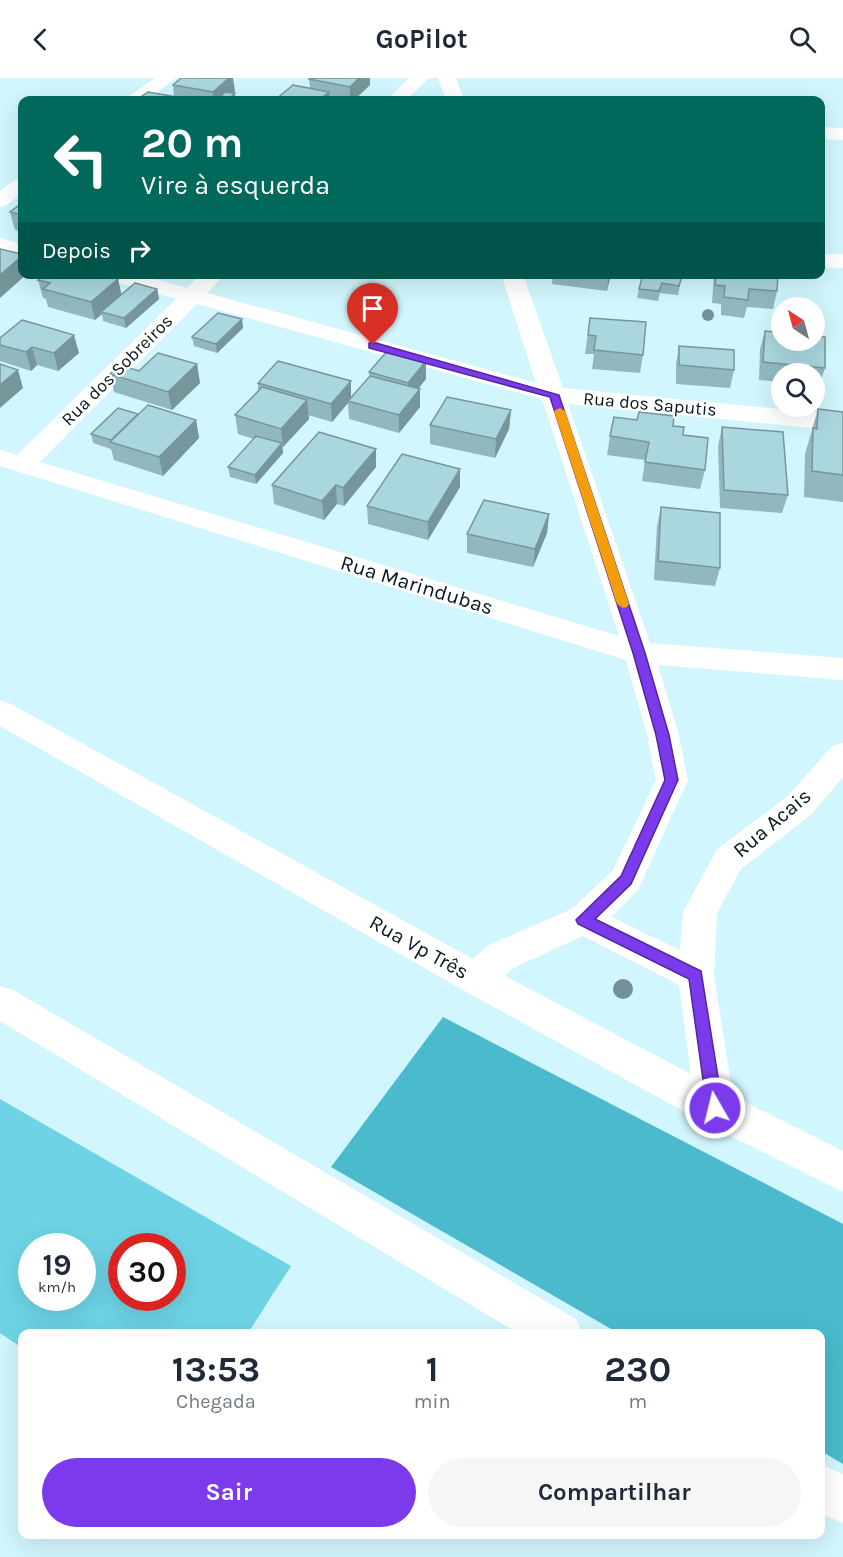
<!DOCTYPE html>
<html lang="pt">
<meta charset="utf-8">
<style>
:root{--surface:#fff;--page:#f6f6f7;--text:#1f2937;--muted:#747a83;--accent:#7c3aed}
body{margin:0;font-family:Karla,sans-serif;background:var(--page);color:var(--text);height:100vh;display:flex;flex-direction:column;font-size:22px;white-space:nowrap}
*{box-sizing:border-box;margin:0}
p{font-size:20px;color:var(--muted)}
.icon{flex:none;width:33px;height:33px;fill:none;stroke:currentColor;stroke-width:2;stroke-linecap:round;stroke-linejoin:round}
.map{position:relative;flex:1;overflow:hidden}
.side{position:absolute;left:18px;top:1251px;width:807px;height:210px;display:flex;flex-direction:column;background:var(--surface);border-radius:12px;box-shadow:0 6px 24px #0002}
.side>*{flex:none}
.top-card{position:absolute;left:18px;top:18px;width:807px;height:183px;border-radius:12px;box-shadow:0 6px 24px #0002;background:#00695c;color:#fff;overflow:hidden}
.needle{width:39px;rotate:324deg}
.controls{position:absolute;left:771px;top:219px;display:grid;gap:12px}
.controls a{display:grid;place-items:center;width:54px;height:54px;border-radius:50%;background:var(--surface);box-shadow:0 6px 24px #0002;font-size:30px}
.speed{position:absolute;left:18px;top:1155px;display:flex;gap:12px;font-size:30px;font-weight:700;text-align:center}
.speed>*{display:grid;place-content:center;width:78px;height:78px;border-radius:50%;background:var(--surface);box-shadow:0 6px 24px #0002;line-height:1}
.speed small{font-size:15px;font-weight:400}
.speed .limit{border:9px solid #d22;background:#fff;color:#111}
.pin{position:absolute;display:grid;place-items:center;width:51px;height:51px;color:#fff;margin:-62px -26px;border-radius:50% 50% 50% 0;rotate:-45deg;box-shadow:0 0 6px #0007}
.pin .icon{rotate:45deg}
.me{position:absolute;width:66px;margin:-33px;rotate:352deg;stroke-linejoin:round;filter:drop-shadow(0 0 4px #0008)}
.turn{display:flex;align-items:center;gap:21px;height:126px;padding:0 24px;font-size:27px}
.turn .icon{width:78px;height:78px;stroke-width:2.5}
.turn b{display:block;font-size:42px;line-height:51px}
.then{display:flex;align-items:center;height:57px;padding:0 24px;background:#0003;gap:12px;font-size:22px}
.eta{display:flex;justify-content:space-evenly;align-items:center;height:102px;text-align:center}
.eta b{font-size:36px;font-weight:700;line-height:42px}
.action{display:flex;gap:12px;margin-top:auto;padding:12px 24px}
.action a{flex:1;height:69px;border-radius:36px;background:var(--accent);color:#fff;font-size:24px;font-weight:700;line-height:69px;text-align:center}
.action a+a{background:var(--page);color:var(--text)}
header{display:flex;justify-content:space-between;align-items:center;height:78px;padding:0 24px;background:var(--surface);font-size:27px;font-weight:700}
.map>svg:first-child{display:block}
.green{fill:#6ed4e5;fill-rule:evenodd}
.forest{fill:#4bbacc}
.lines{fill:none;stroke-linecap:round;stroke-linejoin:round}
.minor{fill:#fff;fill-rule:evenodd}
.tree{fill:#739196}
.wall{fill:#92b8bf}
.shaded-wall{fill:#77969b}
.building{fill:#aad6de;stroke:#77969b;stroke-width:1.5}
.route{fill:#7c3aed;stroke:#51269a;stroke-width:1.5}
.slow{fill:#f59e0b}
.labels{text-anchor:middle;stroke-width:4.5;stroke-linejoin:round;paint-order:stroke}
.far-street-label{font-size:18px;fill:#081a1d;stroke:#fff}
.street-label{font-size:21px;fill:#081a1d;stroke:#fff}
</style>
<header><svg class="icon" aria-label="back" viewBox="0 0 24 24"><path d="M15 5l-7 7 7 7"/></svg>GoPilot<svg class="icon" aria-label="search" viewBox="0 0 24 24"><circle cx="10" cy="10" r="6"/><path d="M15 15l6 6"/></svg></header>
<div class="map">
<svg width="843" height="1479" viewBox="0 0 843 1479">
<rect width="100%" height="100%" fill="#d2f6fd"/>
<!-- green -->
<path class="green" d="M0,1021L291,1188L248,1255L22,1256V1270L0,1255ZM32,1168H82V1220H32ZM122,1168H172V1220H122Z"/>
<!-- forest -->
<path class="forest" d="M443,939L843,1146V1386L821,1373L820,1256L618,1255L331,1089Z"/>
<g class="lines">
<!-- minor -->
<path class="minor" d="M155,0H176L147,22H127L129,18Z
M409,0H429L406,22H387Z
M438,0H456L464,22H446Z
M820,49L843,50V62L820,61Z
M22,100V115L7,127L0,129V113L15,102Z
M0,160L22,166V178L0,173Z
M820,176H843V190L820,189Z
M101,196H139L187,210L201,196H225L207,215L536,305L501,196H523L563,310L843,337V353L568,326L650,565L843,580V602L658,587L679,657L688,702L638,812L611,839L680,872L683,834L717,771L788,718L832,668L843,665V699L812,736L741,791L717,835L714,898L733,1018L843,1073V1114L701,1043L463,912L0,648V622L11,626L473,881L487,868L572,831L613,792L656,702L647,657L626,582L0,388V372L17,377L176,221L104,201ZM197,226L542,321L619,558L40,384ZM583,858L679,907L691,996L505,898L513,890Z
M0,908L13,912L576,1241L583,1256H519L0,943Z
M820,1386L843,1396V1445L820,1435Z"/>
</g>
<!-- trees -->
<g class="tree">
<circle cx="708" cy="237" r="6"/>
<circle cx="623" cy="911" r="10"/>
</g>
<!-- wall -->
<path class="wall" d="M310,0H370V7L354,22H329L310,10L309,1Z
M173,7L235,13L233,15L235,22H136L174,19Z
M22,125V154L15,152L10,134Z
M553,196H611L607,213L552,206Z
M643,196H678L680,207L678,217L660,215L658,223L637,220L639,211Z
M714,196H778L777,213L773,231L747,229L744,240L721,237V226L712,225Z
M118,201L121,216L157,211L159,221L126,250L103,243L102,236L95,242L48,229L46,221L43,220L38,202Z
M590,240L643,277L640,295L592,291L594,276H585Z
M242,241L243,250L217,275L194,268L192,259Z
M765,253L825,290L819,308H814V296H782V304L759,302L760,271Z
M0,260L79,275L58,293L37,287L31,293L0,283Z
M679,268L734,292L730,310L676,306V286Z
M426,283V301L418,311H420V329L399,355L349,341L348,325L332,344L308,337L309,341L283,369H282L283,375L256,406L230,399L228,389L254,361L238,356L235,337L258,313V305L351,303V319L369,299V294Z
M197,286L200,305L172,332L114,314L110,296Z
M818,331L843,334V424L804,419L805,376Z
M511,332L509,351L495,380L430,366V347Z
M138,336L196,342L199,360L163,398L114,382L111,371L93,365L91,356Z
M673,348L683,357L705,392L700,411L642,403L645,382L607,377L610,358Z
M722,349L788,417L782,435L720,430L718,368Z
M376,389L344,428L337,426L324,442L274,426L272,407Z
M460,409L428,462L368,446L367,428Z
M661,429L720,490L715,508L654,502L657,448Z
M549,436L547,455L533,489L467,475V456Z"/>
<!-- shaded-wall -->
<path class="shaded-wall" d="M229,0H233L235,13L224,22H214L213,14Z
M359,0H370V7L354,22H350V9Z
M329,14V22H319Z
M235,15V22H228Z
M22,178V196H27L0,220V197Z
M609,196H611L607,213Z
M118,201L122,219L101,234L102,236L95,242L91,224Z
M157,211L159,221L126,250L124,240Z
M242,241L243,250L217,275L216,266Z
M74,257L79,275L58,293L54,275Z
M32,269L37,287L31,293L26,274Z
M426,283V301L408,323V305Z
M197,286L200,305L172,332L168,314Z
M18,292L23,310L0,330V307Z
M351,303V321L348,323V325L332,344L331,326Z
M420,311V329L399,355V337Z
M307,322L309,341L283,369L281,351Z
M511,332L509,351L495,380L496,361Z
M196,342L199,360L163,398L159,379Z
M282,365L283,375L256,406L255,397Z
M376,371V389L344,428L343,410Z
M460,391V409L428,462V444Z
M336,407L337,426L324,442L322,423Z
M549,436L547,455L533,489L535,471Z"/>
<!-- building -->
<path class="building" d="M181,0H229L213,14L173,7Z
M310,0H359L350,9L309,1Z
M293,7L329,14L319,22H275Z
M148,14L194,22H136Z
M225,14L235,15L228,22H217Z
M22,125V137L10,134Z
M0,171L22,176V178L0,197Z
M45,196H101L118,201L91,224L43,211L50,205L38,202Z
M643,196H672L682,198L679,208L662,205L659,213L639,211Z
M716,196H778L777,213L749,211L748,222L724,219L725,208L715,207Z
M135,205L157,211L124,240L101,234Z
M218,235L242,241L216,266L192,259Z
M590,240L646,244L643,277L594,272L596,258L588,257Z
M22,242L74,257L54,275L32,269L26,274L0,267V260Z
M765,253L782,255V262H814V258L825,259V290L763,284Z
M679,268L734,272V292L679,287Z
M388,272L426,283L408,305L369,294Z
M158,275L197,286L168,314L110,296L120,287L139,293Z
M278,283L351,303L331,326L258,305Z
M0,286L18,292L0,307Z
M370,298L420,311L399,337L348,323Z
M262,309L307,322L281,351L235,337Z
M447,319L511,332L496,361L430,347Z
M148,327L196,342L159,379L110,364Z
M118,330L138,336L111,362L91,356Z
M818,331L843,334V397L812,393L813,350L817,351Z
M639,334L674,338L673,348L684,349L683,357L708,360L705,392L645,384L649,364L610,358L614,339L637,342Z
M722,349L783,354L788,417L724,412Z
M319,354L376,371L343,410L336,407L322,423L272,407Z
M256,358L282,365L255,397L228,389Z
M402,376L460,391L428,444L367,428Z
M484,422L549,436L535,471L467,456Z
M661,429L720,435V490L658,483Z"/>
<!-- route -->
<path class="route" d="M369,265H376L559,317L645,575L669,657L678,702L631,806L595,841L701,893L723,1030L721,1035L715,1038L709,1035L707,1030L689,901L578,846L576,842L621,798L665,702L656,657L633,575L550,319L369,270Z"/>
<!-- slow -->
<path class="slow" d="M560,330L565,333L629,526L627,529L623,530L617,526L554,333Z"/>
<g class="labels">
<!-- far-street labels -->
<g class="far-street-label">
<text transform="translate(117 292) rotate(-45)" y="6">Rua dos Sobreiros</text>
<text transform="translate(650 326) rotate(5)" y="6">Rua dos Saputis</text>
</g>
<!-- street labels -->
<g class="street-label">
<text transform="translate(417 507) rotate(17)" y="7">Rua Marindubas</text>
<text transform="translate(772 745) rotate(-40)" y="7">Rua Acais</text>
<text transform="translate(419 869) rotate(29)" y="7">Rua Vp Três</text>
</g>
</g>
</svg>
<div class="controls">
<a><svg class="needle" viewBox="-14 -14 28 28"><path d="M0-13l5 13h-10z" fill="#e53935"/><path d="M0 13l5-13h-10z" fill="#747a83"/></svg></a>
<a><svg class="icon" aria-label="search" viewBox="0 0 24 24"><circle cx="10" cy="10" r="6"/><path d="M15 15l6 6"/></svg></a>
</div>
<div class="speed"><div>19<small>km/h</small></div><div class="limit">30</div></div>
<div class="pin" style="left:373px;top:267px;background:#d93025"><svg class="icon" aria-label="arrive" viewBox="0 0 24 24"><path d="M6 21V4h12l-3 4 3 4H6"/></svg></div>
<svg class="me" style="left:715px;top:1030px" viewBox="-20 -20 40 40"><circle r="17" fill="#7c3aed" stroke="#fff" stroke-width="3"/><path d="M0-11L8 9 0 5-8 9z" fill="#fff"/></svg>
<div class="top-card">
<div class="turn"><svg class="icon" aria-label="left" viewBox="0 0 24 24"><path d="M17 20v-9H6M10 6l-5 5 5 5"/></svg><div><b>20 m</b>Vire à esquerda</div></div>
<div class="then">Depois<svg class="icon" aria-label="right" viewBox="0 0 24 24"><path d="M7 20v-9h11M14 6l5 5-5 5"/></svg></div>
</div>
<section class="side">
<div class="eta">
<div><b>13:53</b><p>Chegada</p></div>
<div><b>1</b><p>min</p></div>
<div><b>230</b><p>m</p></div>
</div>
<div class="action"><a>Sair</a><a>Compartilhar</a></div>
</section>
</div>
